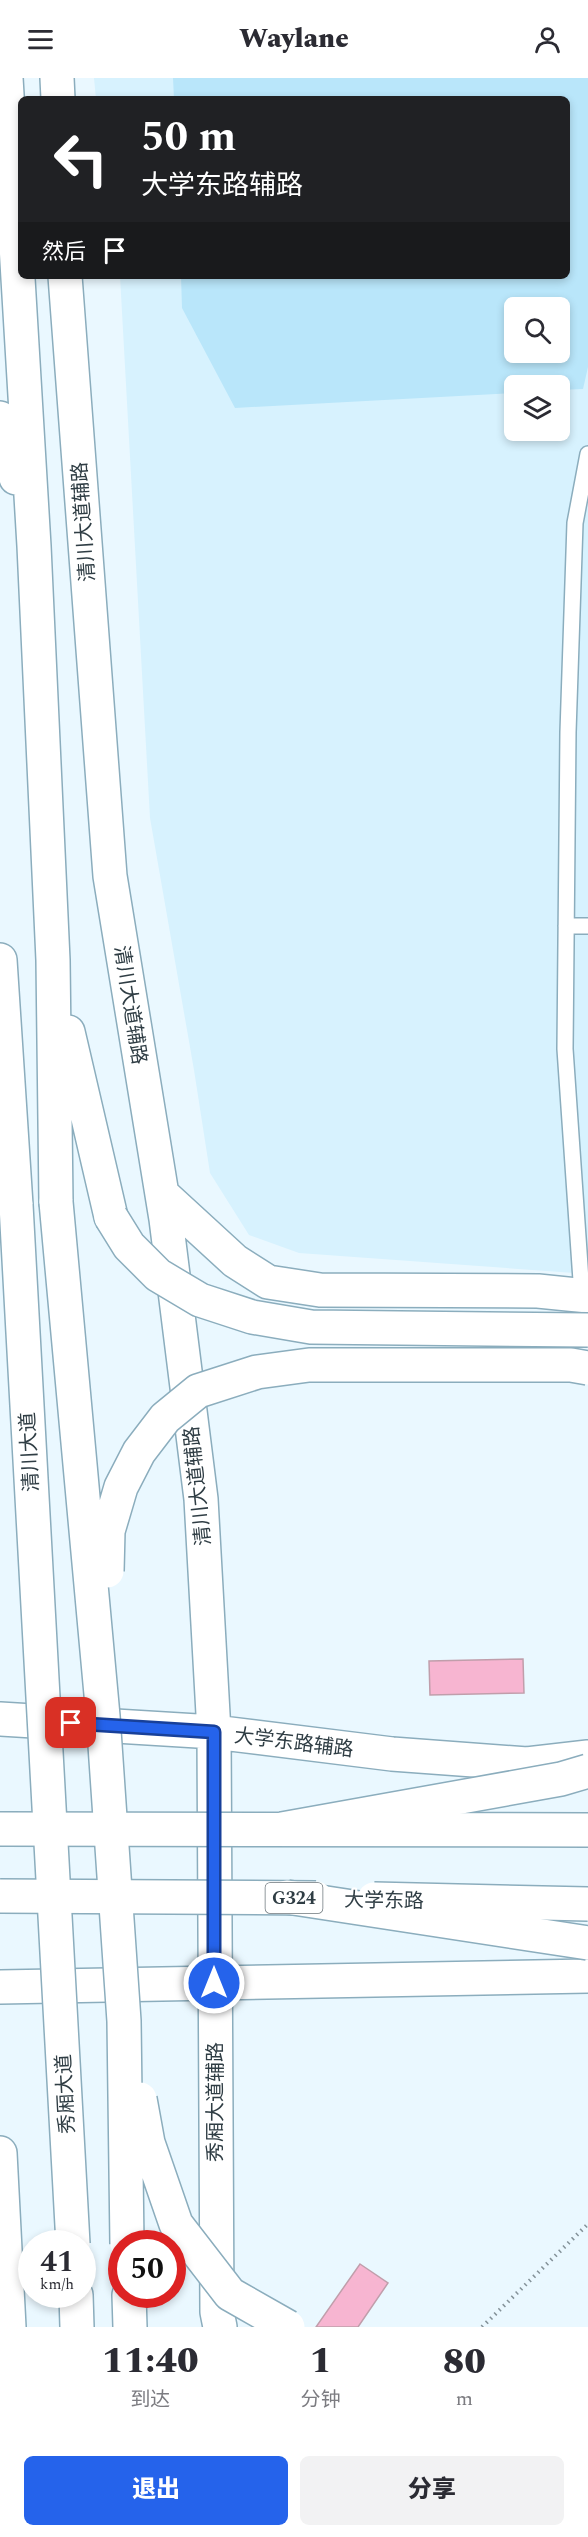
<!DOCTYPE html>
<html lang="zh">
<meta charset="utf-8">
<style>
:root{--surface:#fff;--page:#f2f2f3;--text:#2b2b33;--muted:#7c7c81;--accent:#2563eb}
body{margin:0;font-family:Spectral,"Noto Sans SC",serif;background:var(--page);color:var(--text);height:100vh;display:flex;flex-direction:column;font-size:22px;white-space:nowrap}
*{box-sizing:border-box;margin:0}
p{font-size:20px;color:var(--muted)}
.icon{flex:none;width:33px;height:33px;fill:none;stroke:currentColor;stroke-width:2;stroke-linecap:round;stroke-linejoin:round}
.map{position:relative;height:2249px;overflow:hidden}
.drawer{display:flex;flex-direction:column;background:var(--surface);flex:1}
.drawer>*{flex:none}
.guide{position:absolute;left:18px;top:18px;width:552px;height:183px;border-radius:9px;box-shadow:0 3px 9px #0003;background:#202124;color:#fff;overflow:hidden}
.fabs{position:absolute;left:504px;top:219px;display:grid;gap:12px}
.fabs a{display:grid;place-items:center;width:66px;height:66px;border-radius:9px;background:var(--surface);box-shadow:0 3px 9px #0003;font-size:30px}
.speed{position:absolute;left:18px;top:2152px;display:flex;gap:12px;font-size:30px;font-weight:700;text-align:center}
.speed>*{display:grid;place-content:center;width:78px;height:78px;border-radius:50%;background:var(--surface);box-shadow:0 3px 9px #0003;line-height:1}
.speed small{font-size:15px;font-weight:400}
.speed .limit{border:9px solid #d22;background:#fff;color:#111}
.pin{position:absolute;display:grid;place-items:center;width:51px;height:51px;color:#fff;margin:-26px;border-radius:12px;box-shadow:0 3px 9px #0006}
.me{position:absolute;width:66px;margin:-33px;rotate:0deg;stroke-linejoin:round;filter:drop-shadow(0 0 4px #0008)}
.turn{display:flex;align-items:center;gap:21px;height:126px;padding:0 24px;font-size:27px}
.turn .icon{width:78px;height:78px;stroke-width:2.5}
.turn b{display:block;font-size:42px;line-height:51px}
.then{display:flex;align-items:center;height:57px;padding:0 24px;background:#0003;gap:12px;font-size:22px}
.eta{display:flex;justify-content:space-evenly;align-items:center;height:102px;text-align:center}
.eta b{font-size:36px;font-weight:800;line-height:42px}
.cta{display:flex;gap:12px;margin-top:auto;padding:12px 24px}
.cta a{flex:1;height:69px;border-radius:9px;background:var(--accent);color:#fff;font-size:24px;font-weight:800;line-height:69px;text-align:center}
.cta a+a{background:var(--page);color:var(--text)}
header{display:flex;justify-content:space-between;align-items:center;height:78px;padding:0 24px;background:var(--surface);font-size:27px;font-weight:800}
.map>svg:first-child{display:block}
.built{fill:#d7f2fe;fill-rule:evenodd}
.green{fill:#b9e6fa;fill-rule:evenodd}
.building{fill:#f7b5d1;stroke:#c09eab;stroke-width:1.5}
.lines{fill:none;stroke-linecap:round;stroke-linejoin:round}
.lane-casing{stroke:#8badbd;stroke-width:18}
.secondary-casing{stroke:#8badbd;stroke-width:36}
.highway-casing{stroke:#8badbd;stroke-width:36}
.path{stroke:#849299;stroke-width:4;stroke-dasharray:1.5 4.5;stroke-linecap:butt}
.lane{stroke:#fff;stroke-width:15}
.secondary{stroke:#fff;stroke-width:33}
.highway{stroke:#fff;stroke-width:33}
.primary-bridge-casing{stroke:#8badbd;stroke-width:36;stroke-linecap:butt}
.highway-bridge-casing{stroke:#8badbd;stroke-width:36;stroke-linecap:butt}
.primary-bridge{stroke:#fff;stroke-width:33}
.highway-bridge{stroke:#fff;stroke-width:33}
.route-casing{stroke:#184099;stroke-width:15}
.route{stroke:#2563eb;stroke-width:10}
.labels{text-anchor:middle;stroke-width:4.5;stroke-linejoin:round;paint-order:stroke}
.shield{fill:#fff;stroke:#6d777c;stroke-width:1.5}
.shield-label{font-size:18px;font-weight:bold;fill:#2f3d44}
.street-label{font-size:20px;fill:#2f3d44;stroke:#fff}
</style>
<header><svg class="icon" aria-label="menu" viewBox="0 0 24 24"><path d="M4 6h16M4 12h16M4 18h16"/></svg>Waylane<svg class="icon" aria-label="person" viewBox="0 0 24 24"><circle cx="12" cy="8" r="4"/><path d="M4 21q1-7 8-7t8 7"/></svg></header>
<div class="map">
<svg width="588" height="2249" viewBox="0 0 588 2249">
<rect width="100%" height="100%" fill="#eaf8ff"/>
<!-- built -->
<path class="built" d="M94,0H588V1196L299,1175L249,1157L210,1095L194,992L150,740L120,198H567V21H96ZM514,230H560V274H514ZM514,308H560V352H514Z"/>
<!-- green -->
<path class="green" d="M173,0H588V289L583,311L560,312V308H514V315L235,330L182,230L181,198H567V21H174ZM514,230H560V274H514Z"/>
<!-- building -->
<path class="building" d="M523,1581L524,1615L430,1617L429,1583Z
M360,2186L388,2205L358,2249H316Z"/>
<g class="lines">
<!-- lane casing -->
<g class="lane-casing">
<path id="lane" d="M566,848H588
M582,1217L565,971L568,654L575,445L588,376"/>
</g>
<!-- secondary casing -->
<g class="secondary-casing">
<path id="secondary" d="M57,0L58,21
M65,198L110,798L166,1141L201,1421L214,1654L217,2234L220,2249
M162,1116L235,1183L268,1204L320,1212L538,1213L588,1218
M0,1641L214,1654L392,1676L527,1686L588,1679
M0,1909L588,1898"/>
</g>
<!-- highway casing -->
<g class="highway-casing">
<path id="highway" d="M6,0L34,468L53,882L56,1124
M0,340L16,400
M0,882L16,1127
M68,954L111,1139
M0,2075L9,2249
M76,2217L77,2249
M129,2217L130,2249"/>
</g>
<!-- path -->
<path class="path" d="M482,2249L588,2146"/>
<!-- lane -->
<use href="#lane" class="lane"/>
<!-- secondary -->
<use href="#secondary" class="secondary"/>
<!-- highway -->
<use href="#highway" class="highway"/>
<!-- primary-bridge casing -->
<g class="primary-bridge-casing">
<path id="primary-bridge" d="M0,1751L588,1752
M0,1818L316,1820
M374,1821L588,1826"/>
</g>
<!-- highway-bridge casing -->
<g class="highway-bridge-casing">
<path id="highway-bridge" d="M56,1124L103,1638L124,1943L127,2166
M16,1127L73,2166
M111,1139L129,1168L158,1197L200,1222L252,1239L311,1249L588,1252
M107,1493L108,1453L121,1409L139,1374L165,1340L198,1313L257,1294L309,1287H571L588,1290
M282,1751L561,1701L588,1693
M287,1819L588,1865
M140,2021L148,2065L176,2146L230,2216L288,2249"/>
</g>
<!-- primary-bridge -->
<use href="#primary-bridge" class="primary-bridge"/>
<!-- highway-bridge -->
<use href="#highway-bridge" class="highway-bridge"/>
</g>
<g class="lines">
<!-- route casing -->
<g class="route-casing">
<path id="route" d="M71,1645L214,1654V1905"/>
</g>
<!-- route -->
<use href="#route" class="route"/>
</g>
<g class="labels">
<!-- shield labels -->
<rect class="shield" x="265.5" y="1805" width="57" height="30" rx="4.5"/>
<g class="shield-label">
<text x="294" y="1826">G324</text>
</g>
<!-- street labels -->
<g class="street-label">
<text transform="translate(83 444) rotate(-94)" y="7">清川大道辅路</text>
<text transform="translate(131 927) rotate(81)" y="7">清川大道辅路</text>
<text transform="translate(29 1374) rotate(-93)" y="7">清川大道</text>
<text transform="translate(197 1408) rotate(-96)" y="7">清川大道辅路</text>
<text transform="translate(294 1664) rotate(7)" y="7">大学东路辅路</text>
<text transform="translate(384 1822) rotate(1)" y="7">大学东路</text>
<text transform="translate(65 2016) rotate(-93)" y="7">秀厢大道</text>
<text transform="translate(215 2024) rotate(-90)" y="7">秀厢大道辅路</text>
</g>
</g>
</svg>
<div class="fabs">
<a><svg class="icon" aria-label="search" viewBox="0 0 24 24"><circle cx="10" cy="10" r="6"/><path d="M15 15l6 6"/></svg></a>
<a><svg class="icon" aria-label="layers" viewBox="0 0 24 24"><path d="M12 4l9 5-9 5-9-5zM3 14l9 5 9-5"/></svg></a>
</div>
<div class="speed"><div>41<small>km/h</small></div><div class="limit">50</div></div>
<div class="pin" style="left:71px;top:1645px;background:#d93025"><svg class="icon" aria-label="arrive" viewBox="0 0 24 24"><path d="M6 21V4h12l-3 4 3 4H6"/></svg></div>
<svg class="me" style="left:214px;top:1905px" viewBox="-20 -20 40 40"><circle r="17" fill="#2563eb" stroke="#fff" stroke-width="3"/><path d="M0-11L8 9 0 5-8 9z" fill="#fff"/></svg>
<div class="guide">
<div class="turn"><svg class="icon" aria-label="left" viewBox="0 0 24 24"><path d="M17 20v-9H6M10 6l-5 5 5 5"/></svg><div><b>50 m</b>大学东路辅路</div></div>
<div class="then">然后<svg class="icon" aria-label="arrive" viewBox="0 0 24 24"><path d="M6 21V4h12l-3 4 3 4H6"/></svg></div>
</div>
</div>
<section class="drawer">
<div class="eta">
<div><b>11:40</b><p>到达</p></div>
<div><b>1</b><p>分钟</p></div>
<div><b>80</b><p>m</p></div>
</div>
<div class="cta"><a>退出</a><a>分享</a></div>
</section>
